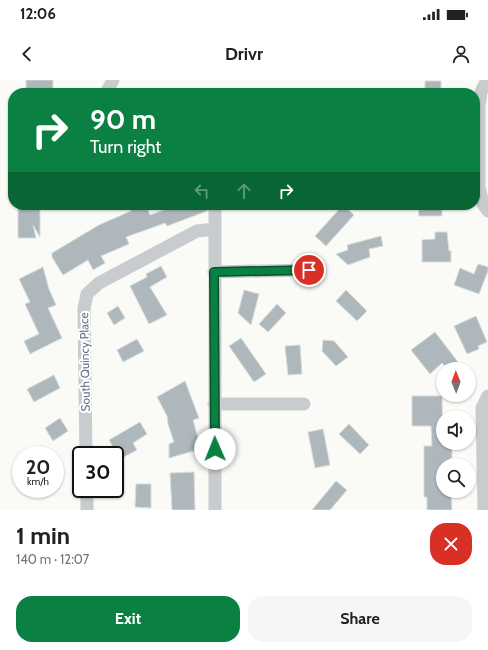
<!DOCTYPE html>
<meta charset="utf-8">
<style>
:root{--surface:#fff;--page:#f6f6f6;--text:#202124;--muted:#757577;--accent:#0b8043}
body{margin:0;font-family:Cabin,sans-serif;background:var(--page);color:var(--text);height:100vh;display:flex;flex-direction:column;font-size:15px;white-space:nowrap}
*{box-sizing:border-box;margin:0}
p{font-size:13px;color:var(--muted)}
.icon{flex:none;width:22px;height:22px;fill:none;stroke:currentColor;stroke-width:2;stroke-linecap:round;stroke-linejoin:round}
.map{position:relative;height:430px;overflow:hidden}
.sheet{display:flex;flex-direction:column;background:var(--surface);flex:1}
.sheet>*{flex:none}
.guide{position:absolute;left:8px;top:8px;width:472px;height:122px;border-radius:16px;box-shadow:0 1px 3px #0004;background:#0b8043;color:#fff;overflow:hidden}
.needle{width:26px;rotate:359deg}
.tools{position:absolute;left:436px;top:282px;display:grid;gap:8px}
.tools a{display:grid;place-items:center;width:40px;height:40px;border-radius:50%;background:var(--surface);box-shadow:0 1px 3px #0004;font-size:20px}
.speed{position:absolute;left:12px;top:366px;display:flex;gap:8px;font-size:20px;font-weight:700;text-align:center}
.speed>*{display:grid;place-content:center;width:52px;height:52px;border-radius:50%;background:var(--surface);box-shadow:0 1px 3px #0004;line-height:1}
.speed small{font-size:10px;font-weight:400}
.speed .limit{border:2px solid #111;border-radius:6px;background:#fff;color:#111}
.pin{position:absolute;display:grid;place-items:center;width:34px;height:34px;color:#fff;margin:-17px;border:2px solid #fff;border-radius:50%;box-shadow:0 1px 4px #0007}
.me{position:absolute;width:44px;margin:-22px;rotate:359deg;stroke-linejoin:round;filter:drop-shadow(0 0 3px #0008)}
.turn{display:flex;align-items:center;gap:14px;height:84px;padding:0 16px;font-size:18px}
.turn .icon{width:52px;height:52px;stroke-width:2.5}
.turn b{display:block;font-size:28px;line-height:34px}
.lanes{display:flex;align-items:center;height:38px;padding:0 16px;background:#0003;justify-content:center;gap:20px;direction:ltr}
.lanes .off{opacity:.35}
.round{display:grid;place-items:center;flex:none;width:42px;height:42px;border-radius:16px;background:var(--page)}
.headline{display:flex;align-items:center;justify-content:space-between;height:68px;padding:0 16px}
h1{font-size:24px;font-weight:800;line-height:30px}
.primary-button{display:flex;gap:8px;margin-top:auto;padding:8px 16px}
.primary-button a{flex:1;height:46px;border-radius:16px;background:var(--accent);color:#fff;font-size:16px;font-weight:800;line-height:46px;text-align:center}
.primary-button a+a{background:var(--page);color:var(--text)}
.status{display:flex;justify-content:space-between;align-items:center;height:28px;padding:0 20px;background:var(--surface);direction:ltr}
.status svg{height:11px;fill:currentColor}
header{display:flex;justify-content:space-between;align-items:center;height:52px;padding:0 16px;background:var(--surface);font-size:18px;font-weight:800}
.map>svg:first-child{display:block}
.building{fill:#aeb7bc;stroke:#dbdcd9}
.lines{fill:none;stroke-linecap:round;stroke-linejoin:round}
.minor{stroke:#c8cccf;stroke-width:13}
.route-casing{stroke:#07532c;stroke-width:10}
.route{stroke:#0b8043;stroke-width:7}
.labels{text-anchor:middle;stroke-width:4;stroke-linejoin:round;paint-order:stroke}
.street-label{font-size:12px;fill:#647583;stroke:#fff}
</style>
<div class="status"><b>12:06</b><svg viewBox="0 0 49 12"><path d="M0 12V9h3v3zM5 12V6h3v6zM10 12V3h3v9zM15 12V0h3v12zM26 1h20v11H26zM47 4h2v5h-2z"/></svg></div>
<header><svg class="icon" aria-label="back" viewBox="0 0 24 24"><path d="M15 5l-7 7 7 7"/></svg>Drivr<svg class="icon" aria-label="person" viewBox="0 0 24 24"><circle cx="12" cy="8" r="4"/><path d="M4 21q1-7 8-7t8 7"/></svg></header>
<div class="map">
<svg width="488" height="430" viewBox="0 0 488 430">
<rect width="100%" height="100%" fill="#fafaf7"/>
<!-- building -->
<path class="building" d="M26,0H53V13H26Z
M425,1H441V13H425Z
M40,125V157L33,145L36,158H18V126Z
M138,125H146L150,135L178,125H207V131L167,146L165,143L126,157L129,164L101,176L105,183L93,190L88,180L63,195L52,177V173L99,145L131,131L130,128Z
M343,125L354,135L326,166L315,156Z
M418,125H442V136H419Z
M435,152H447L449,171H451V182H422V160L435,159Z
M381,156L383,166L369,169L370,177L348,185L336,174L348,170L347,165Z
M478,184L488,187V191L479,214L454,205L460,188L474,194Z
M161,186L167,197L150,207L167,235L149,244L130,206L147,197L146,194Z
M43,187L49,209L56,225L48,228L62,258L30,274L24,261L39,254L25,224L30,222L19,199Z
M244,210L259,214L251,245L238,233Z
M346,210L367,231L357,241L336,221Z
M277,224L286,233L268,252L259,244Z
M118,226L125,238L114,245L107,233Z
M476,236L487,262L478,266L479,269L467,274L454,246Z
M435,252L458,282L449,289H447L442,283L430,294L411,270Z
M241,258L266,294L254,302L229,266Z
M137,259L144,271L123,282L117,270Z
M323,260L334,261L348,277L336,286L322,271Z
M300,265L302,294L288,295L285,266Z
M54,295L60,308L34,322L27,309Z
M185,301L199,338L193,340L201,369L169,378V364L174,362L168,344L167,336L157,317Z
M412,316H442L443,366H452V378H450V385H443V411H451L452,430H427V417H424V366H432L431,346H412Z
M60,338L68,351L53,361L45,348Z
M140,342L147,354L133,363L137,370L120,379L109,360Z
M349,344L369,365L360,374L339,354Z
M323,349L330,385L315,388L308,352Z
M194,392L195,430H172L170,393Z
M336,401L347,410L330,430H312Z
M136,404H151V428L135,427Z"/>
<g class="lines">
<!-- minor -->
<path class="minor" d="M487,0L481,12L479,26V107L483,124L488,131
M106,13L113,0
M215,125V430
M214,192L309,190
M214,324H304
M86,375L84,229L87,214L99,203L197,151L215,149
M87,409V430
M484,430L482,328L488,316"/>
</g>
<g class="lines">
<!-- route casing -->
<g class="route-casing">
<path id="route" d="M215,369L214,192L309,190"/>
</g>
<!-- route -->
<use href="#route" class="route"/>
</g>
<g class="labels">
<!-- street labels -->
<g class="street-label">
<text transform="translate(85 282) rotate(-91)" y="4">South Quincy Place</text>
</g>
</g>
</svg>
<div class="tools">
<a><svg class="needle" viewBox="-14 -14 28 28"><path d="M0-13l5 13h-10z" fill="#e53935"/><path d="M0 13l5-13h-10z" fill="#757577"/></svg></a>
<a><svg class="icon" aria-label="sound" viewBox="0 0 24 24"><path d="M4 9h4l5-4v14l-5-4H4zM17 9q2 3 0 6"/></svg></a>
<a><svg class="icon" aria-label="search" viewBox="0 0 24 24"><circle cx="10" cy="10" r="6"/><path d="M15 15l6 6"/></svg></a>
</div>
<div class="speed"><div>20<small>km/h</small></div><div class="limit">30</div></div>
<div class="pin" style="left:309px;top:190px;background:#d93025"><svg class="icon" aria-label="arrive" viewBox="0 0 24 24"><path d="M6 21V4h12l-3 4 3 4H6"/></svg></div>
<svg class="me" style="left:215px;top:369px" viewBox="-20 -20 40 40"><circle r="19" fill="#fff"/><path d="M0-13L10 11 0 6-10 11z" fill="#0b8043"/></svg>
<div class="guide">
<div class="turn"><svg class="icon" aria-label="right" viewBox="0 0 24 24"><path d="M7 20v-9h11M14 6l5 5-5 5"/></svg><div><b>90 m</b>Turn right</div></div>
<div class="lanes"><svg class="icon off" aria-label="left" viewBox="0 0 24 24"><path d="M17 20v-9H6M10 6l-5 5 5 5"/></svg><svg class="icon off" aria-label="ahead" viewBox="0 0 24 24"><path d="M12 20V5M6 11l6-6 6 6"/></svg><svg class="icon" aria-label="right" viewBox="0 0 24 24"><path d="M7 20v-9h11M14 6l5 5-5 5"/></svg></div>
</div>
</div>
<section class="sheet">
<div class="headline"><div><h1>1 min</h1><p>140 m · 12:07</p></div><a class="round" style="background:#d93025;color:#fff"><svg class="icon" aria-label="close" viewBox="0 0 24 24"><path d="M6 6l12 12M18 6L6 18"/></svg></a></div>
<div class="primary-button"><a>Exit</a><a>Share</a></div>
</section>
